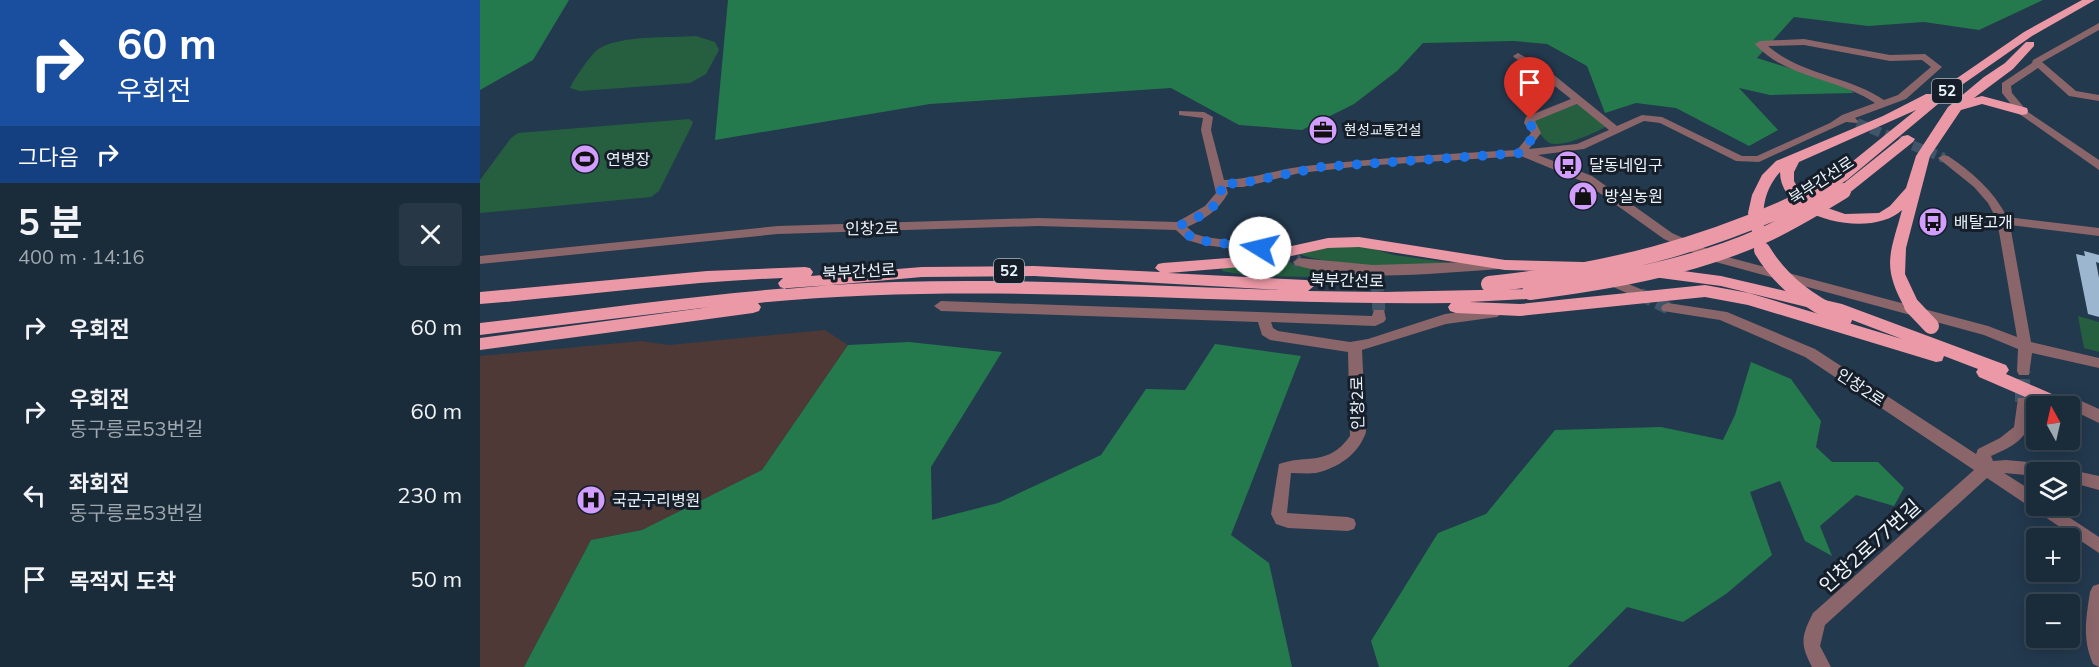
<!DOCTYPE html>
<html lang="ko">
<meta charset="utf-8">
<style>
:root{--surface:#1a2b3a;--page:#273745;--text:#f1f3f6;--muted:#9fa7af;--line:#384754}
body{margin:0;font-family:Mulish,"Noto Sans KR",sans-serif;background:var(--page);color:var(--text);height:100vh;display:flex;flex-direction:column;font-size:22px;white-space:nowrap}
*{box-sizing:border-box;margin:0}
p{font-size:20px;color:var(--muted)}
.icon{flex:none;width:33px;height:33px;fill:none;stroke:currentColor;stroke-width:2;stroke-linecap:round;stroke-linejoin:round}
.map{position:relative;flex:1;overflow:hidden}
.sheet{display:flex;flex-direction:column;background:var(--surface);width:480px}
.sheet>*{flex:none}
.top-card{background:#1a4fa0;color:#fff;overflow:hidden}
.needle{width:39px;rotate:352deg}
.tools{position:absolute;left:1546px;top:396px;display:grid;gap:12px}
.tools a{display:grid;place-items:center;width:54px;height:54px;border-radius:6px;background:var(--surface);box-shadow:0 3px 15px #0003,0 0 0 2px var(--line);font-size:30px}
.pin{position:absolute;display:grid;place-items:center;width:51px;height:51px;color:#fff;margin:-62px -26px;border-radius:50% 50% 50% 0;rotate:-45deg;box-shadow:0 0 6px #0007}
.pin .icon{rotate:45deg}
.me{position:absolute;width:66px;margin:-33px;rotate:279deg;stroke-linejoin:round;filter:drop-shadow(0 0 4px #0008)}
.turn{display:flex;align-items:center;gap:21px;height:126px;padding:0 18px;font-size:27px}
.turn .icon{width:78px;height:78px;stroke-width:2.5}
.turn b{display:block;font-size:42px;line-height:51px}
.then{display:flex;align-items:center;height:57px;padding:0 18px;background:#0003;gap:12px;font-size:22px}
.round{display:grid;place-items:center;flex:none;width:63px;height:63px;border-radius:6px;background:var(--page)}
.summary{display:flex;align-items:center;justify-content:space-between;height:102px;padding:0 18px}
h1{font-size:36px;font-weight:700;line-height:45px}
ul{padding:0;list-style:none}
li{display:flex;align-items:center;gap:18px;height:84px;padding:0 18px}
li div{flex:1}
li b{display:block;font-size:22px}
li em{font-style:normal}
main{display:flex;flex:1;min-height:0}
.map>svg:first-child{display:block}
.medical{fill:#4e3936}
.green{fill:#255f3f}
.forest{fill:#247a4d}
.building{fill:#9cb6d0}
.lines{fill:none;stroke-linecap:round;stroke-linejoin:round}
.minor-tunnel-far2{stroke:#415568;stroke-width:10;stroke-dasharray:10 5;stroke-linecap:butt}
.minor-tunnel-far1{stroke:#415568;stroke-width:13;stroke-dasharray:13 6;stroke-linecap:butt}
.minor-tunnel{stroke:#415568;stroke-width:16;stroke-dasharray:16 8;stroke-linecap:butt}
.minor{fill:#8a656a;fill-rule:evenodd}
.tertiary{fill:#8a656a;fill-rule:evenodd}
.trunk{fill:#eb99a6;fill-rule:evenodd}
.trunk-bridge{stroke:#eb99a6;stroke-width:16}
.route{stroke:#1a73e8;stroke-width:10;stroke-dasharray:0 18}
.labels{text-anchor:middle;stroke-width:6;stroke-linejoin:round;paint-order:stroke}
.far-poi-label{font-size:14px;fill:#ecf4fc;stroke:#161f29;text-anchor:start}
.shield{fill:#161f29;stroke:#acb4bd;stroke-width:1.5}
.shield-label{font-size:15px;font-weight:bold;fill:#ecf4fc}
.poi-label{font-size:16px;fill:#ecf4fc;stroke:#161f29;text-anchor:start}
.street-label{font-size:16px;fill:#ecf4fc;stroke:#161f29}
.near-street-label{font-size:20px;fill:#ecf4fc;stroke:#161f29}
</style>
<main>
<section class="sheet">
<div class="top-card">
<div class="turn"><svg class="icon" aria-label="right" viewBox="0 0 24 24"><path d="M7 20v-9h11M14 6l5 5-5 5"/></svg><div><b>60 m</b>우회전</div></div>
<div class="then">그다음<svg class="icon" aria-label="right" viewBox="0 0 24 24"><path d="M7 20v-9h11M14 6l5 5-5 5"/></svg></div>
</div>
<div class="summary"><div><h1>5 분</h1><p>400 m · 14:16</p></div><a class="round"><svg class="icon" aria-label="close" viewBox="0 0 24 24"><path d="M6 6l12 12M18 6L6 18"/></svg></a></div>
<ul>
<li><svg class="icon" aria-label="right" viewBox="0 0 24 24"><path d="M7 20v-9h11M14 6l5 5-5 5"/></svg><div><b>우회전</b></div><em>60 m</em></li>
<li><svg class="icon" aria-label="right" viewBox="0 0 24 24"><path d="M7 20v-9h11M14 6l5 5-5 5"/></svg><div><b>우회전</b><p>동구릉로53번길</p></div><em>60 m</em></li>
<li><svg class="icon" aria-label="left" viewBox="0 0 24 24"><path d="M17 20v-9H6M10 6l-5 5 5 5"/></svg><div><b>좌회전</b><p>동구릉로53번길</p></div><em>230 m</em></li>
<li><svg class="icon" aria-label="arrive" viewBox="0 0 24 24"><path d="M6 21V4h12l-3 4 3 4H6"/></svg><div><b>목적지 도착</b></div><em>50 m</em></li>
</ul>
</section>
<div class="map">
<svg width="1619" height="667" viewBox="0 0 1619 667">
<rect width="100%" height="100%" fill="#23394e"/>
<!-- medical -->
<path class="medical" d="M345,330L368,345L282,470L162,530L111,540L44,667H0V356L161,341L189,345Z"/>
<!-- green -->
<path class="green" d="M216,36L235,42L239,50L226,74L210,83L100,91L90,88C94,79 112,52 120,48C143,35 189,38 216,36Z
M1100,103L1127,126C1117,132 1079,150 1068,142C1062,138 1057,129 1053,124V121Z
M209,119L213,122L212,125L179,191L171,197L0,213V180L31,138L38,133Z
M883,246L914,255L972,263L973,266C922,265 867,270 818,254L849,248Z
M801,258L816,265L892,271V278L771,276L742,271L743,268Z
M1598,316L1619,322V352L1604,348Z"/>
<!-- forest -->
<path class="forest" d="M0,0H89L53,60L0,90Z
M248,0H1563L1499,30L1444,22L1388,26L1314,17L1277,58L1364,85L1374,93L1290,95L1259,88L1298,130L1269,146L1196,108L1156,103L1125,113L1107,66L1067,44L1034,41L943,43L917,71L874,104L822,130L759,125L691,88L450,104L235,140Z
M429,342L522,352L451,467L452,520L518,503L621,455L666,389L705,390L735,344L821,356L751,535L789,563L812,667H44L111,540L162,530L282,470L368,345Z
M1271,362L1311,379L1341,421L1336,447L1352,462H1398L1424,488L1414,506L1376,495L1340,526L1352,556L1325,541L1300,481L1270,492L1292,555L1246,594L1203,622L1147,607L1088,667H899L891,641L958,533L1006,514L1075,430L1181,427L1243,440L1255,415Z"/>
<!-- building -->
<path class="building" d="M1604,251L1619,255V263L1616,262L1619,278V317L1608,314L1596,254L1605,256Z"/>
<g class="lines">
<!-- minor-tunnel-far2 -->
<path class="minor-tunnel-far2" d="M1377,123L1464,158"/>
<!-- minor-tunnel-far1 -->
<path class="minor-tunnel-far1" d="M780,248L819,262
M897,279L899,313
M1160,294L1188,308
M1543,392L1544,371"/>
<!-- minor-tunnel -->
<path class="minor-tunnel" d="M1543,402V390"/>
<!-- minor -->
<path class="minor" d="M1619,23V30L1562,62L1596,91L1619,95V101L1589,96L1558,68L1531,86L1532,93L1547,111L1546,113H1538L1522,93V83L1552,63L1553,60Z
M1324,39L1410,55L1445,54L1462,67L1426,99L1375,118L1378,121L1377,123L1366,122L1279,162L1256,161L1180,123L1164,121L1104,149L1058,155L1112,176L1192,233L1240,255L1508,326L1537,337L1517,220L1508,203L1494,187L1458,158L1464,155L1468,156C1492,172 1513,190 1527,217L1619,228V236L1530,225L1551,342L1619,358V368L1552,353L1549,375H1539L1537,371L1538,349L1504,335L1232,261L1184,239L1104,182L1041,156L882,166L820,173L763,187H746L748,193C739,210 725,219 707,227L715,234L725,237L784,245L786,248L780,252L724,245L707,240L696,230L558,226L298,234L0,264V256L298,226L558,218L697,222L725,206L736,193L721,130L723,118L699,115V111L724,112L733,117L731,130L744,180C772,179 798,169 826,166C896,158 967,154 1037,150L1051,133L1044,123L1046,117L1091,99L1061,75L1035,58L1033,56L1038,53L1069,71L1137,126L1162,115L1182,117L1262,156H1277L1350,123L1362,115L1395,103C1358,78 1305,78 1275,44L1280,41ZM1324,45L1410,61L1442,60L1451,67L1418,95L1404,100C1369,76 1321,75 1288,46ZM1097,104L1129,130L1097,144L1049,149L1061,133L1055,121Z
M819,258L893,265L1020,261L1026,265L1020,269C955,273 877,283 815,265L813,262Z
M1127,275L1163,290L1164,293L1158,298L1122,282L1121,279L1122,276Z
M461,301L892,316L894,310H904L906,319L904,322L895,326L791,322L793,328L798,331L870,342L888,339L965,314L1017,307L1024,312L1017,317L966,324L882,350L886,432C879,454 858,468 836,473C828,474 819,473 811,473L807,513L868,517L874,519L876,524L874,529L868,531L808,528L796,524L791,514L799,464C827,454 848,467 870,436L868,352L790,340L782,335L778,322L461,311L454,306Z
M1188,303L1247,312L1335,349L1496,454L1498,449L1520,438L1534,427L1538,398H1548C1551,403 1550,407 1551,412C1551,438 1532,447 1511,456L1513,461L1526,460L1581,465L1587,469L1619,476V490L1590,482V472H1557V476L1524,473L1557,494V506H1572L1619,537V553L1507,478L1345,625L1340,646L1351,667H1332C1320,644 1321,637 1333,613L1494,470L1325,357L1240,320L1183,311L1181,308L1183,305Z
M1619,584V667L1613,664C1602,638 1606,619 1610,592L1613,586Z"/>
<!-- tertiary -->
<path class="tertiary" d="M1542,108L1619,160V170L1538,113L1536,111Z
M1586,394L1619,409V423L1590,409V406L1580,404L1578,400L1580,396Z"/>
<!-- trunk -->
<path class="trunk" d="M1602,0H1615L1552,36L1476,89L1367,180L1338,198L1333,200L1326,195L1357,174L1436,110L1319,162L1314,172V181L1320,192L1333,203L1365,214L1399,213L1410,206L1426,188L1436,156L1468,107L1504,77L1525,63L1546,42H1554V46L1533,69L1494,98L1502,96L1547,108L1548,111L1547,114L1542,115L1502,104L1481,110L1450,156L1426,248L1425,274L1440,306L1438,310H1426C1401,266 1410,255 1422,210C1392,239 1300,220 1300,172C1284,190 1281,210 1285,233L1278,238L1273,236L1268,213L1272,195L1282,175L1296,161L1403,116L1446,94H1454L1544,32Z
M1428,135L1435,139L1433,142L1368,194H1358L1356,191L1358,188L1423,136Z
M879,237L1025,260L1103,262L1108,263L1111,267L1108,271L1103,272L1025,270L879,247L848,248L761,267L688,273L826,280L832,282L834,286L828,291L903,292L1052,289L1054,293L1052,297L1046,299L989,302L1040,304L1225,285L1269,293L1422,339L1359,315L1241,286L1173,277L1168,276L1165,272L1168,268L1173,267L1241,276L1362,304L1526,365L1529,370L1526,374L1588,401L1591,406H1566L1499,377L1496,372L1498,369L1464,356L1462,361L1456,362L1268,305L1225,297L1040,316L976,313L970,311L968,307L971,303C740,306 509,280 278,303L281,307L279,311L273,313L0,350V338L230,307L0,335V323C138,307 276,286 415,282C544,278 672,286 800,290L554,276L442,277L306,289L300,287L298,283L303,278C202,282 101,296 0,304V292L227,271L325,267L330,268L333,272L331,276L442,267L554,266L680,272L675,268L678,264L683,263L761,257L848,238Z"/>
<!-- trunk-bridge -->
<path class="trunk-bridge" d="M1282,250C1302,283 1329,302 1364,319
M1009,284C1125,272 1227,246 1333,195
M1050,292C1128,282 1210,268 1282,236C1311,223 1337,207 1363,191
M1432,306L1451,326"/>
</g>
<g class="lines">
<!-- route -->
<path class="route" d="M780,248L724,241L711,237L699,226C718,217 744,208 741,184L763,183L841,167L1041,153L1056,133L1049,123L1050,119"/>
</g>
<!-- icons -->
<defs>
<g id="office-disc" transform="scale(1.5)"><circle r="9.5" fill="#d19dfe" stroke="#161f29"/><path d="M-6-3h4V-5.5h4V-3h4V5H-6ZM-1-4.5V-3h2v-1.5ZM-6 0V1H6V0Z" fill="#111"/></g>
<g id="stadium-disc" transform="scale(1.5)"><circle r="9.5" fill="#d19dfe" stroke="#161f29"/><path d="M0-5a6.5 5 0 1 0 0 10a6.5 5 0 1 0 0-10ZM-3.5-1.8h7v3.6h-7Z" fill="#111"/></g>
<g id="bus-disc" transform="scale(1.5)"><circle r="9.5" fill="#d19dfe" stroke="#161f29"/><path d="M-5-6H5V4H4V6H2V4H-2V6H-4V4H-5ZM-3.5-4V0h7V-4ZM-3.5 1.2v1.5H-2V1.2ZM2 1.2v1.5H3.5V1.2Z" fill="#111"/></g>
<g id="shop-disc" transform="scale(1.5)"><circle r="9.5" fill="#d19dfe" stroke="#161f29"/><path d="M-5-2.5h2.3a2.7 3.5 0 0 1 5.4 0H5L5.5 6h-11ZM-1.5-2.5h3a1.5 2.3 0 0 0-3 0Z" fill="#111"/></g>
<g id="hospital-disc" transform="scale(1.5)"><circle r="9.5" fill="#d19dfe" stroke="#161f29"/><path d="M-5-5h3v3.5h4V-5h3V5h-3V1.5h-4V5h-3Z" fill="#111"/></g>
</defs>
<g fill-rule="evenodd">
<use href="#office-disc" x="843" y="130"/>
<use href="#stadium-disc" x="105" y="159"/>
<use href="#bus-disc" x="1088" y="165"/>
<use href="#shop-disc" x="1103" y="196"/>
<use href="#bus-disc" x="1453" y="222"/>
<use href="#hospital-disc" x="111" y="500"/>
</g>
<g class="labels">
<!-- far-poi labels -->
<g class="far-poi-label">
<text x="864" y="135">현성교통건설</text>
</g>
<!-- shield labels -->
<g class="shield">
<rect x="1452" y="79" width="30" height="24" rx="4.5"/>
<rect x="514" y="259" width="30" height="24" rx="4.5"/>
</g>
<g class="shield-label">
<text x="1467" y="96">52</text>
<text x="529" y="276">52</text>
</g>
<!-- poi labels -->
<g class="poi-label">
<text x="126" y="165">연병장</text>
<text x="1109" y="171">달동네입구</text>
<text x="1124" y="202">방실농원</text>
<text x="1474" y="228">배탈고개</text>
<text x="132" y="506">국군구리병원</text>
</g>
<!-- street labels -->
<g class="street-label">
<text transform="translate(1341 180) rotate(-33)" y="6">북부간선로</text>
<text transform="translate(392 228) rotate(-1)" y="6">인창2로</text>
<text transform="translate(379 271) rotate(-3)" y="6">북부간선로</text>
<text transform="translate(867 280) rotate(1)" y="6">북부간선로</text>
<text transform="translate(1381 387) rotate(34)" y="6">인창2로</text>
<text transform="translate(877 403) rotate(-91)" y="6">인창2로</text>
</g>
<!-- near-street labels -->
<g class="near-street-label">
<text transform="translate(1390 546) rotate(-42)" y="7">인창2로77번길</text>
</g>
</g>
</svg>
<div class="tools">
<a><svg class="needle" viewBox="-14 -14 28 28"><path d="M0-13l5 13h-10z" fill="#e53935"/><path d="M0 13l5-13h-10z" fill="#9fa7af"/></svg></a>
<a><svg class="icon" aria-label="layers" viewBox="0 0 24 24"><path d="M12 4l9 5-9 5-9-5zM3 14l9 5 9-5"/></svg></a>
<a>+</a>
<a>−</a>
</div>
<div class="pin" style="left:1050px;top:119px;background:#d93025"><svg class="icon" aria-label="arrive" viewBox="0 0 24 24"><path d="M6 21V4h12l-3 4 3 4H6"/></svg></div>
<svg class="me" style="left:780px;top:248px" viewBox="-20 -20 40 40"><circle r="19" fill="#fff"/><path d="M0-13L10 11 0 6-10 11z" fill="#1a73e8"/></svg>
</div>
</main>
